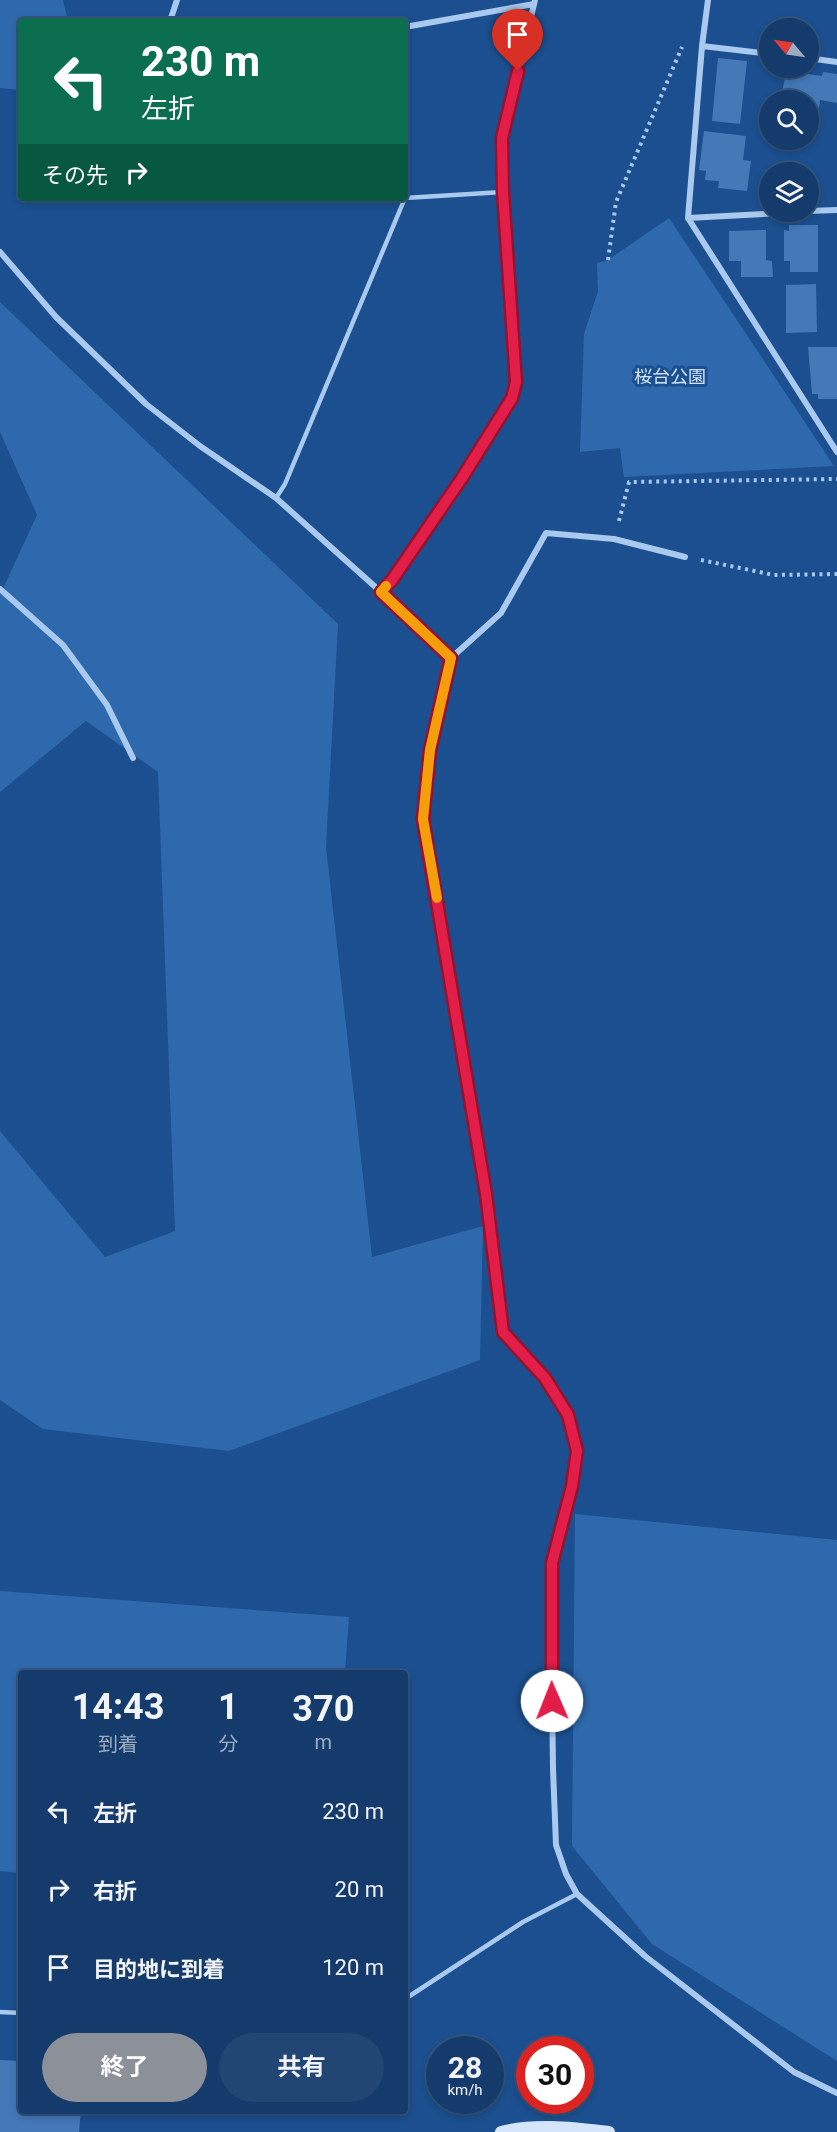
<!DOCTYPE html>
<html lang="ja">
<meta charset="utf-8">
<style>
:root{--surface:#143b6b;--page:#214673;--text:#f1f3f6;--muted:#9dadc1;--line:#33557e;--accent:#8c9099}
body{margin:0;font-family:Roboto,"Noto Sans JP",sans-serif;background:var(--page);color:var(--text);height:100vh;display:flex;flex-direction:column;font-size:22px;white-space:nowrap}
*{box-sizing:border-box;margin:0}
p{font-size:20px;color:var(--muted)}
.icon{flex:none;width:33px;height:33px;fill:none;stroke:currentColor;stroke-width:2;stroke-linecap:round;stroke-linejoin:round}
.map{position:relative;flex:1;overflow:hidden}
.details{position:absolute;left:18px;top:1670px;width:390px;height:444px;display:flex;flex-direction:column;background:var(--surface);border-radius:6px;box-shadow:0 3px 9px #0003,0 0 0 2px var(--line)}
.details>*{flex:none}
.top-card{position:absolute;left:18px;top:18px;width:390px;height:183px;border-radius:6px;box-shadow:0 3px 9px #0003,0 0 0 2px var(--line);background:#0b6e4f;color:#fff;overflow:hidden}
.needle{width:39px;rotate:299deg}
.tools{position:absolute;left:759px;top:18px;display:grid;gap:12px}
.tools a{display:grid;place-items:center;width:60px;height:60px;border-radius:50%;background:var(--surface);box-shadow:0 3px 9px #0003,0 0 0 2px var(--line);font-size:30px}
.speed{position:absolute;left:426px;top:2036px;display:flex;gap:12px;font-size:30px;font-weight:700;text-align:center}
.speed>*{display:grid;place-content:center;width:78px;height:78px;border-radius:50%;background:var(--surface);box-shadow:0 3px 9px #0003,0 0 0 2px var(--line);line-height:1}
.speed small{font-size:15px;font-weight:400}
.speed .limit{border:9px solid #d22;background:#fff;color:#111}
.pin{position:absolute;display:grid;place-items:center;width:51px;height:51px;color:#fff;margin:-62px -26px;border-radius:50% 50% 50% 0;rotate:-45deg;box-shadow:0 0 6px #0007}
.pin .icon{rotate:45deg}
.me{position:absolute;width:66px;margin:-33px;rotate:359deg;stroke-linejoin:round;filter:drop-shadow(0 0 4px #0008)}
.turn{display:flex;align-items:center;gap:21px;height:126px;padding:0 24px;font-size:27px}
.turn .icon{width:78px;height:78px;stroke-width:2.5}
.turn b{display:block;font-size:42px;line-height:51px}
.then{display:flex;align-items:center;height:57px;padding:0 24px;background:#0003;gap:12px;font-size:22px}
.eta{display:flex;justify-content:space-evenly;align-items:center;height:102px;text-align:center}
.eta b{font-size:36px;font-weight:700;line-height:42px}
.action{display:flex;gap:12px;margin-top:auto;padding:12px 24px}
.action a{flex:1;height:69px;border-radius:36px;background:var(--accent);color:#fff;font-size:24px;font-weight:700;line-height:69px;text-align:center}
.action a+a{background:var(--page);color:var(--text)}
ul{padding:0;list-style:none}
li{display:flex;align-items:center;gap:18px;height:78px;padding:0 24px}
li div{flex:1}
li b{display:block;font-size:22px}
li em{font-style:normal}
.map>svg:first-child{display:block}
.green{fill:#2e69ad}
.building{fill:#4478b7}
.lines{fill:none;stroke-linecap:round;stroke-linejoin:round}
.path{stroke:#a9c9ee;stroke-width:4;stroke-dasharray:3 4.5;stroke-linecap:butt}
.lane{stroke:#a9c9ee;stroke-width:4.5}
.street{stroke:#a9c9ee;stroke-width:6}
.secondary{stroke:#d6e6fa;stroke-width:12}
.route-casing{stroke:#92132f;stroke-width:15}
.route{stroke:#e11d48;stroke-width:10}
.slow{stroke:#f59e0b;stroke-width:10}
.labels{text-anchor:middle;stroke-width:6;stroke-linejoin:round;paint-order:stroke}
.park-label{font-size:18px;fill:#cfe3fa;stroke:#1b4f8f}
</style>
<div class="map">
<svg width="837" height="2132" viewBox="0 0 837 2132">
<rect width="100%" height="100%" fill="#1b4f8f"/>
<!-- green -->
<path class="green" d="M0,0H63L68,21H21V90L0,88Z
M669,218L834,466L624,477L620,448L580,452L584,334L598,291L597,263L608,260Z
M0,302L338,624L326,847L372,1257L483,1226L480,1360L229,1451L43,1429L0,1400V1131L105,1257L175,1231L158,772L86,721L0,792V595L37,515L0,432Z
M575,1514L837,1540V2061L652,1944L572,1846Z
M0,1591L349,1617L345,1672H21V1873L0,1871Z"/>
<!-- building -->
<path class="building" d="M718,58L747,61L740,124L712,121Z
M786,71L822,76L823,72L837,74V103L820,100L817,126L808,125V100H781Z
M704,131L746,136L743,160L751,161L747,191L718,188L719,181L705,180L706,171L699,170Z
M789,225H818V272H790V261H784V230L789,231Z
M766,230V260L772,261L773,277H741V261H729V231Z
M816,284L817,332L786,333V285Z
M808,347H837V399H818V394H812Z
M0,2060L21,2061V2110H81L79,2132H0Z"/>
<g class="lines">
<!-- path -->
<path class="path" d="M608,260L616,202L682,47
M619,521L629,482L837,479
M701,560L774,575L837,574"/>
<!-- lane -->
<path class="lane" d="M276,498L285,484L405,198L503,192
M405,1999L523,1922L577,1894
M0,2012L21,2013"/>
<!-- street -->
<path class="street" d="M708,0L702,46L688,218L837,452
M170,21L177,0
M405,27L534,4
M702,46L770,54
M808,58L837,62
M808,211L837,210
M688,218L801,212
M0,252L56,317L146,404L200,446L276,498L381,592L451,658L430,750L423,819L486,1194L503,1332L545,1378L568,1415L577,1451L572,1486L553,1563L551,1609L553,1769L556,1845L566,1874L577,1894L645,1956L794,2072L837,2093
M0,589L63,645L107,705L133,758
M381,592L391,580L462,478L512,398L516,382L503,192L502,138L535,0
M451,658L501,613L546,533L614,539L685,557"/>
<!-- secondary -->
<path class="secondary" d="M501,2132C536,2123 574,2128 609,2132"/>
</g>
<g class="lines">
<!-- route casing -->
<g class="route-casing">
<path id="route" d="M518,71L502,138L503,192L516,382L512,398L462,478L392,580L381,592L451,658L430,750L423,819L486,1194L503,1332L545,1378L568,1415L577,1451L572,1486L552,1563V1701"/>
</g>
<!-- route -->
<use href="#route" class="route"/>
<!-- slow -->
<path class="slow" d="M386,586L381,592L451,658L430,750L423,819L437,898"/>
</g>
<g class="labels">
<!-- park labels -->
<g class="park-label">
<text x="670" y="383">桜台公園</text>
</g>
</g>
</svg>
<div class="tools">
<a><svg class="needle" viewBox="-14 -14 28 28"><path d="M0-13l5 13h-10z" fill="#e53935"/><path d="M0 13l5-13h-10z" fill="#9dadc1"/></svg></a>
<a><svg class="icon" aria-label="search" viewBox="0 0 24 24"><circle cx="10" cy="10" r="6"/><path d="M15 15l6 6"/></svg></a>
<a><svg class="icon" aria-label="layers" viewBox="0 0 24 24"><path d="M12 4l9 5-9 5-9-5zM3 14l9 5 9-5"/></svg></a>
</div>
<div class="speed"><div>28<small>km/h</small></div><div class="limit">30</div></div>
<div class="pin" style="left:518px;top:71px;background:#d93025"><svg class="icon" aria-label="arrive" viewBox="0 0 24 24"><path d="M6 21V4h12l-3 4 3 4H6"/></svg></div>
<svg class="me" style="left:552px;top:1701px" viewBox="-20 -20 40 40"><circle r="19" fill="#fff"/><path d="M0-13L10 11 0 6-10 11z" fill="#e11d48"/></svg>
<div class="top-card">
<div class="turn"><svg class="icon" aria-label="left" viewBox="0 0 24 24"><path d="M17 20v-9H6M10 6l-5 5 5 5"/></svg><div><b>230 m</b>左折</div></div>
<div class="then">その先<svg class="icon" aria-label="right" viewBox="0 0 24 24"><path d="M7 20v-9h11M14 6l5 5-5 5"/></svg></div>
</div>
<section class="details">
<div class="eta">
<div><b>14:43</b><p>到着</p></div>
<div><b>1</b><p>分</p></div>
<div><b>370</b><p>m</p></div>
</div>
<ul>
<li><svg class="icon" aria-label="left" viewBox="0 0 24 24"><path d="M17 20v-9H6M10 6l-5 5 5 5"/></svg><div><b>左折</b></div><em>230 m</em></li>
<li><svg class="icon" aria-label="right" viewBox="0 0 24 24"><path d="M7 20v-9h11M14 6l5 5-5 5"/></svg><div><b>右折</b></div><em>20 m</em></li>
<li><svg class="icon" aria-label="arrive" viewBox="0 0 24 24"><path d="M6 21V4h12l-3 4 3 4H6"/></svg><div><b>目的地に到着</b></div><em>120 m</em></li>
</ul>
<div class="action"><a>終了</a><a>共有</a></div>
</section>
</div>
